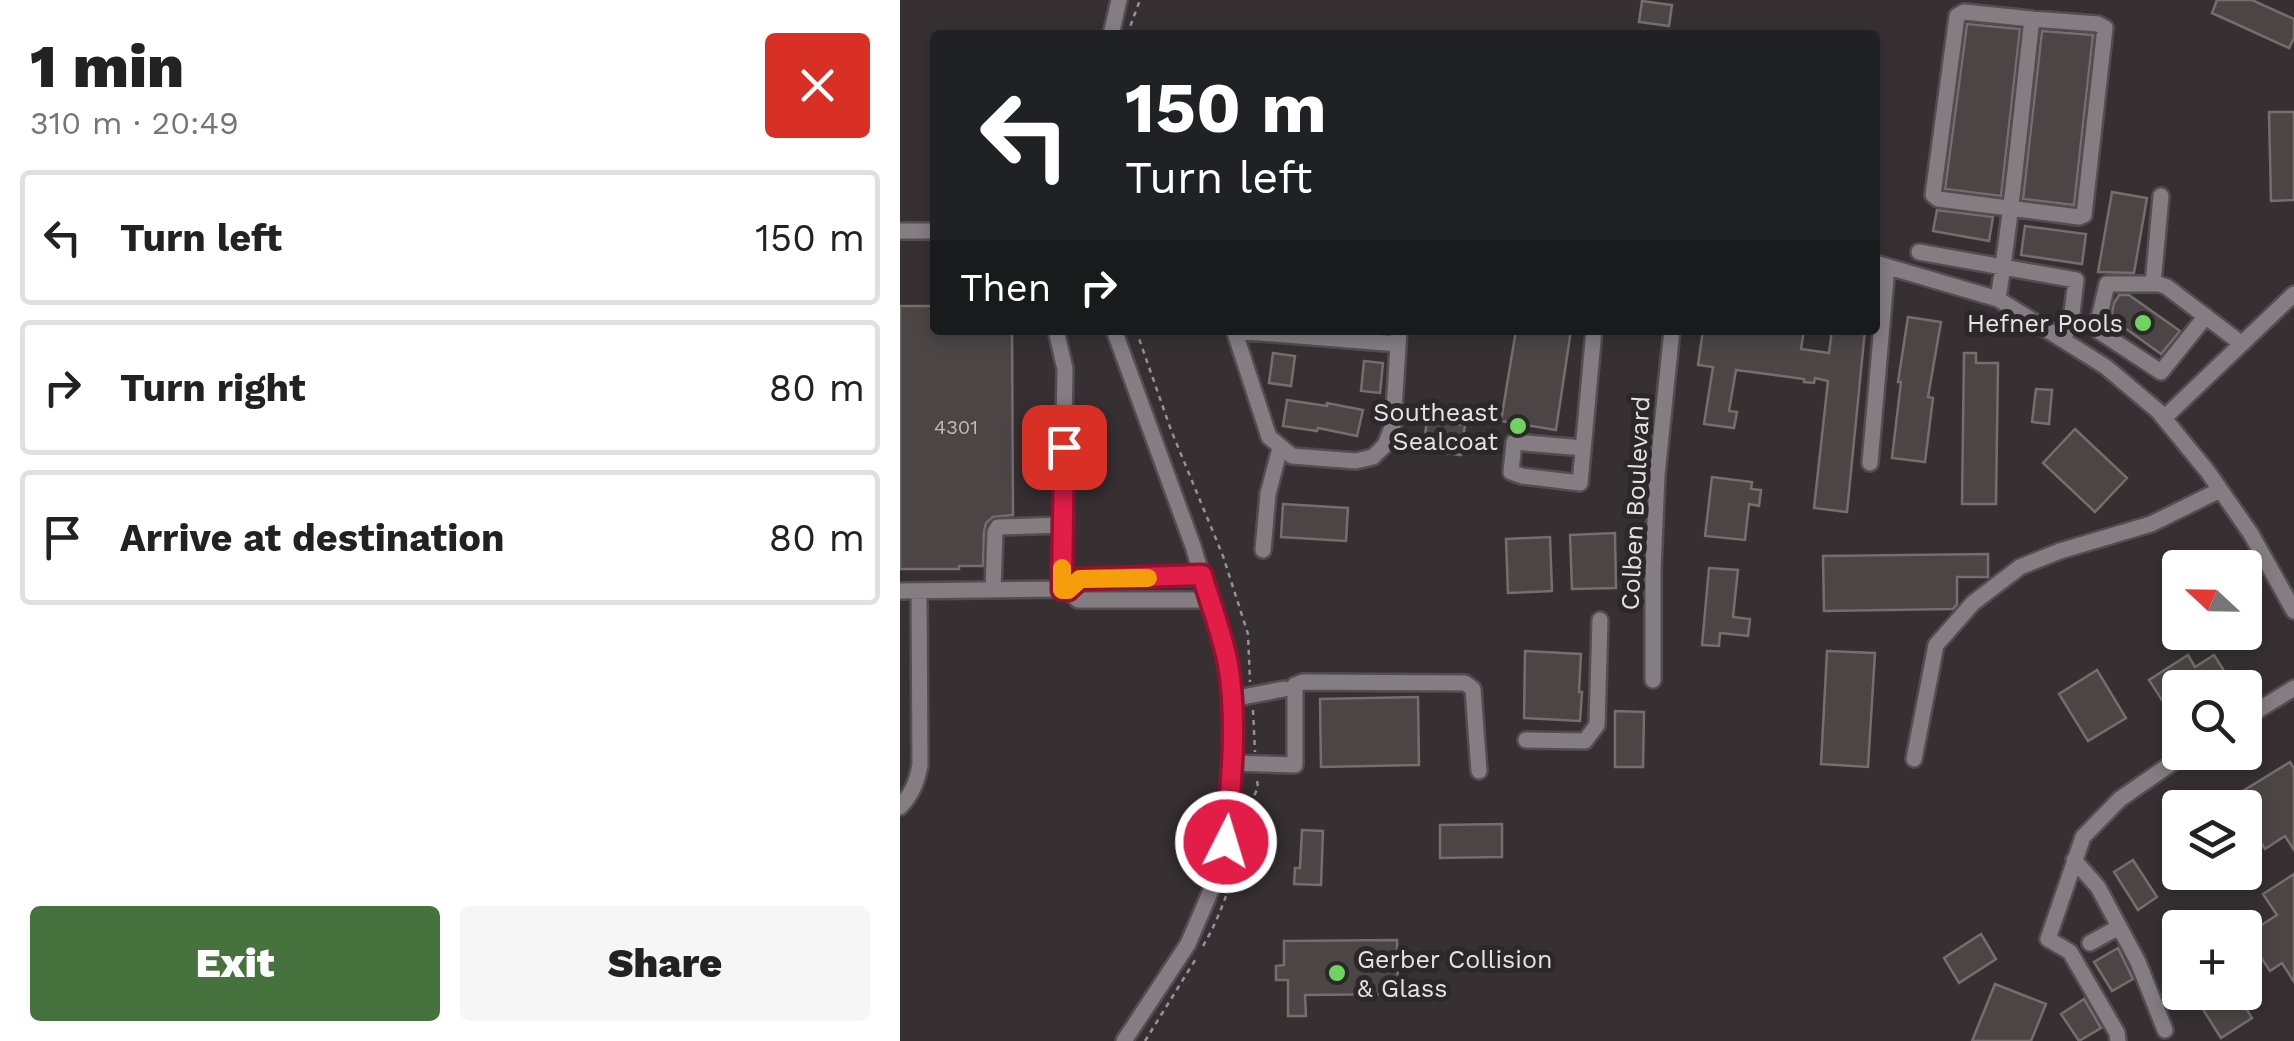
<!DOCTYPE html>
<meta charset="utf-8">
<style>
:root{--surface:#fff;--page:#f6f6f6;--text:#222;--muted:#767676;--line:#e0e0e0;--accent:#45723d}
body{margin:0;font-family:"Work Sans",sans-serif;background:var(--page);color:var(--text);height:100vh;display:flex;flex-direction:column;font-size:38px;white-space:nowrap}
*{box-sizing:border-box;margin:0}
p{font-size:32px;color:var(--muted)}
.icon{flex:none;width:55px;height:55px;fill:none;stroke:currentColor;stroke-width:2;stroke-linecap:round;stroke-linejoin:round}
.map{position:relative;flex:1;overflow:hidden}
.drawer{display:flex;flex-direction:column;background:var(--surface);width:900px}
.drawer>*{flex:none}
.guide{position:absolute;left:30px;top:30px;width:950px;height:305px;border-radius:10px;box-shadow:0 5px 15px #0003;background:#202124;color:#fff;overflow:hidden}
.needle{width:65px;rotate:292deg}
.fabs{position:absolute;left:1262px;top:550px;display:grid;gap:20px}
.fabs a{display:grid;place-items:center;width:100px;height:100px;border-radius:10px;background:var(--surface);box-shadow:0 5px 15px #0003;font-size:50px}
.pin{position:absolute;display:grid;place-items:center;width:85px;height:85px;color:#fff;margin:-42px;border-radius:20px;box-shadow:0 5px 15px #0006}
.me{position:absolute;width:110px;margin:-55px;rotate:5deg;stroke-linejoin:round;filter:drop-shadow(0 0 8px #0008)}
.turn{display:flex;align-items:center;gap:35px;height:210px;padding:0 30px;font-size:45px}
.turn .icon{width:130px;height:130px;stroke-width:2.5}
.turn b{display:block;font-size:70px;line-height:85px}
.then{display:flex;align-items:center;height:95px;padding:0 30px;background:#0003;gap:20px;font-size:38px}
.round{display:grid;place-items:center;flex:none;width:105px;height:105px;border-radius:10px;background:var(--page)}
.summary{display:flex;align-items:center;justify-content:space-between;height:170px;padding:0 30px}
h1{font-size:60px;font-weight:800;line-height:75px}
.button{display:flex;gap:20px;margin-top:auto;padding:20px 30px}
.button a{flex:1;height:115px;border-radius:10px;background:var(--accent);color:#fff;font-size:40px;font-weight:800;line-height:115px;text-align:center}
.button a+a{background:var(--page);color:var(--text)}
ul{padding:0;list-style:none}
li{display:flex;align-items:center;gap:30px;height:135px;margin:0 20px 15px;padding:0 10px;border:5px solid var(--line);border-radius:10px}
li div{flex:1}
li b{display:block;font-size:38px}
li em{font-style:normal}
main{display:flex;flex:1;min-height:0}
.map>svg:first-child{display:block}
.building{fill:#4c4546;stroke:#756d6e;stroke-width:2.5}
.lines{fill:none;stroke-linecap:round;stroke-linejoin:round}
.minor-casing{stroke:#514d50;stroke-width:20}
.path{stroke:#969194;stroke-width:2.5;stroke-dasharray:5 5;stroke-linecap:butt}
.minor{stroke:#847e82;stroke-width:15}
.route-casing{stroke:#92132f;stroke-width:25}
.route{stroke:#e11d48;stroke-width:18}
.slow{stroke:#f59e0b;stroke-width:18}
.poi-dot{fill:#70d35f;stroke:#2c2729;stroke-width:4}
.labels{text-anchor:middle;stroke-width:10;stroke-linejoin:round;paint-order:stroke}
.number-label{font-size:20px;fill:#c0bcbd}
.poi-label{font-size:25px;fill:#e6e3e5;stroke:#2c2729;text-anchor:end}
.street-label{font-size:25px;fill:#e6e3e5;stroke:#2c2729}
</style>
<main>
<section class="drawer">
<div class="summary"><div><h1>1 min</h1><p>310 m · 20:49</p></div><a class="round" style="background:#d93025;color:#fff"><svg class="icon" aria-label="close" viewBox="0 0 24 24"><path d="M6 6l12 12M18 6L6 18"/></svg></a></div>
<ul>
<li><svg class="icon" aria-label="left" viewBox="0 0 24 24"><path d="M17 20v-9H6M10 6l-5 5 5 5"/></svg><div><b>Turn left</b></div><em>150 m</em></li>
<li><svg class="icon" aria-label="right" viewBox="0 0 24 24"><path d="M7 20v-9h11M14 6l5 5-5 5"/></svg><div><b>Turn right</b></div><em>80 m</em></li>
<li><svg class="icon" aria-label="arrive" viewBox="0 0 24 24"><path d="M6 21V4h12l-3 4 3 4H6"/></svg><div><b>Arrive at destination</b></div><em>80 m</em></li>
</ul>
<div class="button"><a>Exit</a><a>Share</a></div>
</section>
<div class="map">
<svg width="1394" height="1041" viewBox="0 0 1394 1041">
<rect width="100%" height="100%" fill="#363033"/>
<!-- building -->
<path class="building" d="M1317,0H1352L1394,19V38L1389,48L1312,13Z
M742,1L772,5L769,26L739,22Z
M1067,24L1120,29L1101,196L1045,189Z
M1142,31L1193,35L1174,205L1123,199Z
M1369,112H1394V200L1371,201Z
M1212,192L1247,198L1234,273L1198,272Z
M1037,210L1093,217L1089,241L1033,231Z
M1125,226L1186,234L1182,264L1121,255Z
M1219,295H1229L1280,331L1261,354L1211,318L1214,303Z
M0,306H35V330H112L113,515L93,517L86,523L84,532L83,566H59V569H0Z
M1008,317L1041,322L1028,397L1033,398L1025,462L992,458L1001,382H998Z
M616,330H671L656,430L601,421Z
M803,330H904L901,349L929,353L932,330H965L947,512L914,508L928,381L915,378L914,383L904,382V379L836,370L829,411L837,412L834,428L804,424L813,367L798,365Z
M373,353L395,356L391,386L369,383Z
M1064,353H1076V363H1098L1096,504H1062Z
M464,361L483,363L480,393L461,391Z
M1136,389L1152,390L1149,424L1132,422Z
M387,400L427,406V403L463,410L457,436L418,428L417,431L383,426Z
M527,420L565,425L561,455L523,450Z
M1175,429L1227,478L1195,512L1143,463Z
M812,477L852,482L851,489L861,490L859,506L849,504L845,540L805,536Z
M383,504L448,508L446,541L381,537Z
M715,533L716,588L672,589L670,535Z
M650,537L652,591L608,593L606,539Z
M1088,554V577H1057V604L1053,609L924,611L923,556Z
M809,568L838,570L833,617L850,619L848,636L820,633L819,646L802,645Z
M625,651L681,654L679,692H682L680,721L624,718Z
M927,651L975,653L968,767L921,764Z
M1288,655L1295,667L1314,655L1335,688H1280V728L1249,680Z
M1197,670L1226,718L1188,741L1159,694Z
M518,697L519,765L421,767L420,699Z
M715,711L744,712L743,767H715Z
M1390,762L1394,769V850L1385,836L1365,849L1345,817V808H1339L1333,797Z
M602,824V857L540,858V825Z
M402,830L423,831L421,885L394,884L395,868H400Z
M1233,860L1257,897L1238,910L1214,872Z
M1394,874V982L1382,963L1370,971L1346,935L1377,915L1363,894Z
M1081,934L1096,959L1059,983L1044,958Z
M497,940L498,994L405,995L406,1016H388V980H376V966L384,965V941Z
M1218,948L1233,979L1212,991L1194,962Z
M1095,984L1146,1004L1131,1041H1072Z
M1292,992H1336L1352,1018L1321,1038Z
M1184,999L1201,1028L1179,1041L1161,1014Z"/>
<g class="lines">
<!-- minor casing -->
<g class="minor-casing">
<path id="minor" d="M211,35L219,0
M0,231H35
M1019,252L1176,280L1171,321L1163,340
M975,263L1098,299L1206,367L1258,411L1308,472L1351,534L1394,611
M1253,284L1261,196
M1098,299C1113,206 1121,112 1132,19L1064,12L1057,16L1033,195L1038,199L1179,217L1184,215L1205,28L1198,24L1132,19
M1306,316L1261,372L1200,332L1197,327L1207,284H1259L1267,287L1342,344
M156,330L165,369L161,590
M214,330L293,546L327,660L332,696L333,772L326,842L312,888L288,944L224,1041
M334,330L369,437L392,456L456,461L473,457L485,445L493,425L499,330
M335,331L498,344
M1264,418L1394,294
M683,448L614,442L611,472L622,476L680,483L694,330
M970,463L987,267
M363,550L368,494L380,448
M168,589L178,600H309
M93,590L95,532L98,527L163,525
M0,591L168,589L180,579L301,575
M753,680V570L757,475L772,330
M332,699L384,689
M1345,718L1394,688
M626,740L685,741L697,725L700,620
M1014,759L1036,645L1073,603L1120,567L1160,551L1251,524L1320,490
M333,763L395,765V685L403,682L565,683L573,689L579,771
M0,807C12,794 17,782 20,765L19,591
M1174,860L1198,887L1238,962L1265,1030
M1190,943L1219,927
M1218,1041L1217,1033L1170,952L1148,939L1183,837L1220,799L1288,752"/>
</g>
<!-- path -->
<path class="path" d="M227,35L240,0
M236,330L271,430L323,556L348,634L350,682
M353,710L355,752
M303,946C318,921 328,892 336,865C344,840 345,811 358,788L357,779
M245,1041L297,957"/>
<!-- minor -->
<use href="#minor" class="minor"/>
</g>
<g class="lines">
<!-- route casing -->
<g class="route-casing">
<path id="route" d="M164,447L162,590H168L180,579L302,575C311,605 322,634 328,664C338,723 331,783 326,842"/>
</g>
<!-- route -->
<use href="#route" class="route"/>
<!-- slow -->
<path class="slow" d="M162,568V590H168L180,579L248,578"/>
</g>
<!-- markers -->
<g class="poi-dot">
<circle cx="1243" cy="323" r="10"/>
<circle cx="618" cy="426" r="10"/>
<circle cx="437" cy="973" r="10"/>
</g>
<g class="labels">
<!-- number labels -->
<g class="number-label">
<text x="56" y="434">4301</text>
</g>
<!-- poi labels -->
<g class="poi-label">
<text x="1223" y="332">Hefner Pools</text>
<text x="598" y="421">Southeast<tspan x="598" dy="29">Sealcoat</tspan></text>
<text x="457" y="968" text-anchor="start">Gerber Collision<tspan x="457" dy="29">&amp; Glass</tspan></text>
</g>
<!-- street labels -->
<g class="street-label">
<text transform="translate(735 503) rotate(-87)" y="9">Colben Boulevard</text>
</g>
</g>
</svg>
<div class="fabs">
<a><svg class="needle" viewBox="-14 -14 28 28"><path d="M0-13l5 13h-10z" fill="#e53935"/><path d="M0 13l5-13h-10z" fill="#767676"/></svg></a>
<a><svg class="icon" aria-label="search" viewBox="0 0 24 24"><circle cx="10" cy="10" r="6"/><path d="M15 15l6 6"/></svg></a>
<a><svg class="icon" aria-label="layers" viewBox="0 0 24 24"><path d="M12 4l9 5-9 5-9-5zM3 14l9 5 9-5"/></svg></a>
<a>+</a>
</div>
<div class="pin" style="left:164px;top:447px;background:#d93025"><svg class="icon" aria-label="arrive" viewBox="0 0 24 24"><path d="M6 21V4h12l-3 4 3 4H6"/></svg></div>
<svg class="me" style="left:326px;top:842px" viewBox="-20 -20 40 40"><circle r="17" fill="#e11d48" stroke="#fff" stroke-width="3"/><path d="M0-11L8 9 0 5-8 9z" fill="#fff"/></svg>
<div class="guide">
<div class="turn"><svg class="icon" aria-label="left" viewBox="0 0 24 24"><path d="M17 20v-9H6M10 6l-5 5 5 5"/></svg><div><b>150 m</b>Turn left</div></div>
<div class="then">Then<svg class="icon" aria-label="right" viewBox="0 0 24 24"><path d="M7 20v-9h11M14 6l5 5-5 5"/></svg></div>
</div>
</div>
</main>
